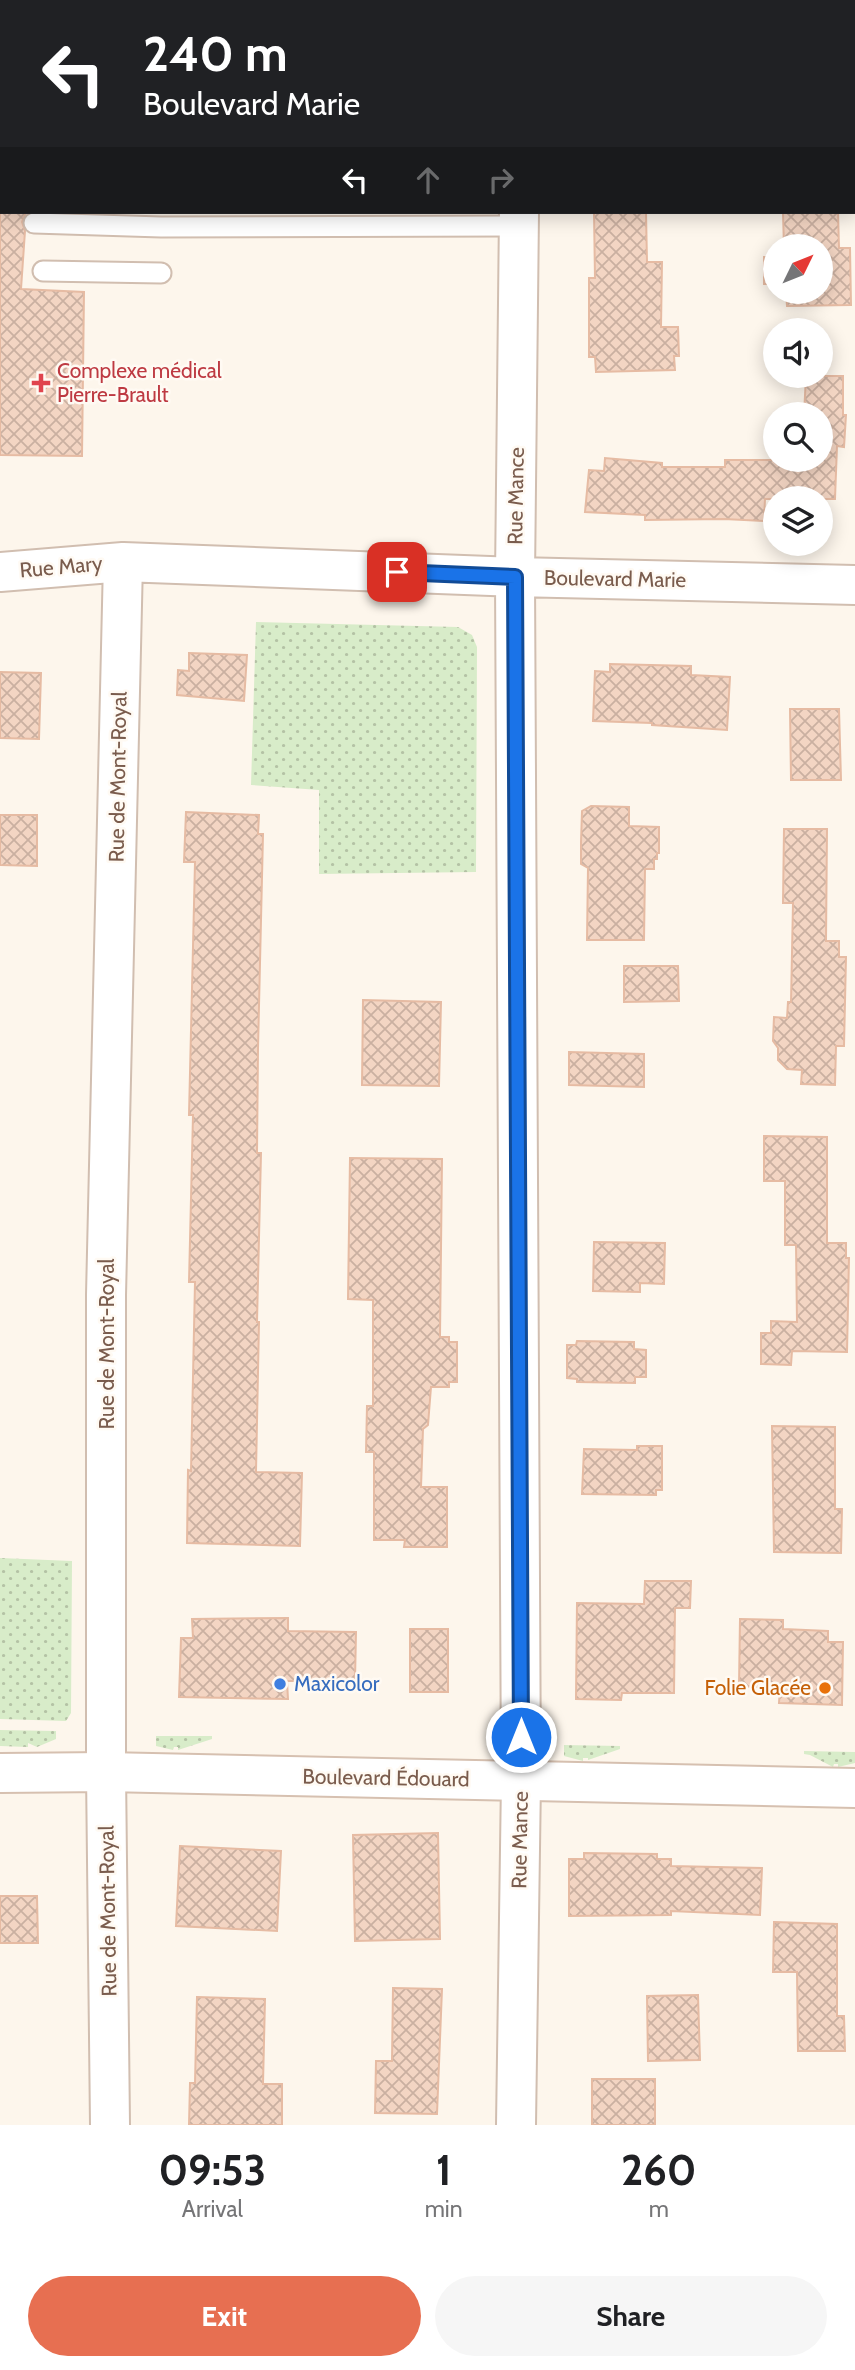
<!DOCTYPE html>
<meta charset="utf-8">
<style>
:root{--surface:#fff;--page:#f6f6f6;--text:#202124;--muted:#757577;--accent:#e76f51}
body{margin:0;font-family:Cabin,sans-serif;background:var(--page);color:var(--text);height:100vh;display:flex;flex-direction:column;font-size:26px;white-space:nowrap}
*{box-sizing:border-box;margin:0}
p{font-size:23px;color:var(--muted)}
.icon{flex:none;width:38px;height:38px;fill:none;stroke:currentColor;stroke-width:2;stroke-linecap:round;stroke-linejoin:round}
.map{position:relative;height:2125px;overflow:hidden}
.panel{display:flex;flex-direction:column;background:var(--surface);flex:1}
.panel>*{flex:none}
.guide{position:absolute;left:0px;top:0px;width:856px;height:214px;box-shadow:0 4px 18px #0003;background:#202124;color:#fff;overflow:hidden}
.needle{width:46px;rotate:47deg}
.fabs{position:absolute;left:763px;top:234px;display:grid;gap:14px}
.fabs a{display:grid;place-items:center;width:70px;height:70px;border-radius:50%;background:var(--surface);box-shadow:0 4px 18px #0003;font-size:35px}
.pin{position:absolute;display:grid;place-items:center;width:60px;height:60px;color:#fff;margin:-30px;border-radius:14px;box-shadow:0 4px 10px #0006}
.me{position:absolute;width:77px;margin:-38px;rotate:0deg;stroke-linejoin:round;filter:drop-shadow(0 0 5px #0008)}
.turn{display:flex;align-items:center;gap:24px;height:147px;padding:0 28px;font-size:32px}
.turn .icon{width:91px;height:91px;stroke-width:2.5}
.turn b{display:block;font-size:49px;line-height:60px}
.lanes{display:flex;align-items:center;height:66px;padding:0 28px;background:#0003;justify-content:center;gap:35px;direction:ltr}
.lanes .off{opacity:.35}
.eta{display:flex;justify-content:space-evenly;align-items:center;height:119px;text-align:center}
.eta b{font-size:42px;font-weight:700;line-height:49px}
.cta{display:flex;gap:14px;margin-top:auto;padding:14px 28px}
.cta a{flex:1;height:80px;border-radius:42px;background:var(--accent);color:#fff;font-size:28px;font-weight:700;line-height:80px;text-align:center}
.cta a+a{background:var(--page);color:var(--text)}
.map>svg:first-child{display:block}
.grass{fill:url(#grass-dots)}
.building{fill:url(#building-cross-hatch);stroke:#e6bba3;stroke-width:2}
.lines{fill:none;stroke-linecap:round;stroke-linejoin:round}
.lane-casing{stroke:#d1beb0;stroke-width:23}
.street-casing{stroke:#d1beb0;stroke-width:42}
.secondary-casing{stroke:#d6c0b0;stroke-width:42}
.lane{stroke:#fff;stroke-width:19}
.street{stroke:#fff;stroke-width:38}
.secondary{stroke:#fff;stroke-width:38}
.route-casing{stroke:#114b97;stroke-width:18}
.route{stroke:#1a73e8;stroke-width:12}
.health-dot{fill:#e0444e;stroke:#fffaf3;stroke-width:2.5}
.shop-dot{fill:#3f7fe0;stroke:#fffaf3;stroke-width:2.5}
.food-dot{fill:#e8710a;stroke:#fffaf3;stroke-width:2.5}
.labels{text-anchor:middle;stroke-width:5;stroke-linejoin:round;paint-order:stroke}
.health-label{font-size:21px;fill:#be3a42;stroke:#fffaf3;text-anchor:start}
.street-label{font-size:21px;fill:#7a5c4d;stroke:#fffaf3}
.shop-label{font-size:21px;fill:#366cbe;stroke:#fffaf3;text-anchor:start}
.food-label{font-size:21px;fill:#c56008;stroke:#fffaf3;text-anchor:end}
</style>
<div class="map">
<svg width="855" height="2125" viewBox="0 0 855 2125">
<defs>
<pattern id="grass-dots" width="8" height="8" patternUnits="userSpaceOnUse" patternTransform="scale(1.75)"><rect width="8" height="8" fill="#d8ecc9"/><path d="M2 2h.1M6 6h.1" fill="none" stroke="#b4c2a5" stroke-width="1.8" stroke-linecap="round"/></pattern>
<pattern id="building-cross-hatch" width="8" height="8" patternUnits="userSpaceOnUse" patternTransform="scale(1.75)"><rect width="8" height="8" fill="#f3d5c3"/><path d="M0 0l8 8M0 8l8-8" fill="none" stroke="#cab0a1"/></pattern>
</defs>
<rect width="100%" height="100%" fill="#fdf6ec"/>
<!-- grass -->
<path class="grass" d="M256,622L458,627L472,635L477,647L476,872L319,874V790L251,785Z
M0,1558L72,1561L71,1713L66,1721L0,1719Z
M0,1730L56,1731V1739L37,1747L28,1743V1747L0,1746Z
M156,1736H212V1739L178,1750V1747H174L173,1750L156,1746Z
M564,1745L620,1746V1749L588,1760V1758H583V1761L564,1756Z
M804,1751L855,1752V1763L838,1767V1764H834L833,1767L810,1755L804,1754Z"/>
<!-- building -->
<path class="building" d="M0,212H26L22,222L25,231L21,289L84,292L82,456L0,455Z
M594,212H646L647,262H662L661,327H678L679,356H674L675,370L596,372L595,357H589V278H595Z
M838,212L839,248H850L851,305L787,306L786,292H821V247H784L783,213Z
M764,257H775V284H764Z
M806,376H843V415H846L844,447L837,446L835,499H765L764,521L724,519L645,520V515L585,512L589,470L604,471L605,458L662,463V467H725V460H821V415H804Z
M189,653L247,655L244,701L177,695L178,670L189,671Z
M610,664L691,666V675L730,677L727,730L652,725V723L593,721L595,671L610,672Z
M0,672L41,673L39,739L0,738Z
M790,709H839L841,780H791Z
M591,806L629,807V826L659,827V853H657V859H654V869H645L644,940H587L588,868L581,864V842L582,811Z
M186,812L259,815L258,834H263L258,1049L257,1153H261L257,1322H259L256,1472L302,1473L300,1546L187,1543L188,1470L191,1471L195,1282H189L193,1115H189L195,862H184Z
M0,815H37V866L0,865Z
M784,829H827L826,941H839V957H846L844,1046H836L835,1085L801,1084L802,1070L787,1069L778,1060V1048L773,1041L774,1017L787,1018L788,1002H791L793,903H783Z
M624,966H678L679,1001L624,1002Z
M363,1000L441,1002L439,1086L362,1085Z
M569,1052L644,1054V1087L569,1085Z
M764,1136L827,1137V1243H846V1258H849L847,1352L792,1351L791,1365L761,1364V1333H771V1321L797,1322L796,1245H785V1181H764Z
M350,1158L442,1159L440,1337H449V1342H457V1382H449V1387H431L428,1425L423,1429L421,1487H447V1547H404L405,1540H374V1452H366L367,1406H373V1300L348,1299Z
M594,1242L665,1243L664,1284L640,1283V1292L593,1291Z
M577,1341L634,1342V1349L646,1350V1377H635V1383L577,1382V1379L567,1378V1345H576Z
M772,1426L835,1427V1509H842L841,1553L774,1552Z
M637,1446H662V1490H656V1495L582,1494L584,1449L637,1450Z
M645,1581H691L690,1608H675L674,1693H622L621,1700L576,1699L577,1603L644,1604Z
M288,1618V1631L356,1632L355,1681H287L288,1699L179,1697L181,1638H193L192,1619Z
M740,1619L783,1620V1629L828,1631V1642H843L842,1705L779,1703L780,1688L739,1686Z
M410,1629H448V1692H410Z
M438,1833L440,1939L355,1941L353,1835Z
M180,1846L281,1851L277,1931L176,1926Z
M584,1853L657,1854V1859H671V1866L762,1868L760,1915L671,1911V1915L569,1916V1859H584Z
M0,1896H37L38,1943H0Z
M774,1922L837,1924V2016H844L845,2051H798L797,1972H773Z
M393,1988L442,1989L437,2114L375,2113L376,2061H392Z
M698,1995L700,2060L648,2061L647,1996Z
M197,1997L265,1999L263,2084H282V2125H189L190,2083H195Z
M592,2079H655V2125H592Z"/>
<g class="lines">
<!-- lane casing -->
<g class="lane-casing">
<path id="lane" d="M34,223L161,227L519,226
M43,271L161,273"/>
</g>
<!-- street casing -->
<g class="street-casing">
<path id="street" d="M520,2V0
M0,572L123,562L515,577L855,585
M110,2125L106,1772V1295L123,562
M516,2125L521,1780L515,577L519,212"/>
</g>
<!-- secondary casing -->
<g class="secondary-casing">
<path id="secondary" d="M0,1773L106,1772L855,1788"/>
</g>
<!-- lane -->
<use href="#lane" class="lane"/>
<!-- street -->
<use href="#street" class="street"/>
<!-- secondary -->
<use href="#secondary" class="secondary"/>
</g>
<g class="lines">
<!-- route casing -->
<g class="route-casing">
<path id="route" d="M397,572L515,577L521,1737"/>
</g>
<!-- route -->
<use href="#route" class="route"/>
</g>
<!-- markers -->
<path class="health-dot" d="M37.5 372.5h7v7h7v7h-7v7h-7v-7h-7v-7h7z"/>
<circle class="shop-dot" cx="280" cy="1684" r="7"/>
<circle class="food-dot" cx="825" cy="1688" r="7"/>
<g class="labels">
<!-- health labels -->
<g class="health-label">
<text x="57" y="378">Complexe médical<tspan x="57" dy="24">Pierre-Brault</tspan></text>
</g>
<!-- street labels -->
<g class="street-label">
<text transform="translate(516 496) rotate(-89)" y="7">Rue Mance</text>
<text transform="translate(61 567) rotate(-5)" y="7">Rue Mary</text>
<text transform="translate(615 579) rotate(1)" y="7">Boulevard Marie</text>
<text transform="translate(118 777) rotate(-89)" y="7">Rue de Mont-Royal</text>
<text transform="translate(107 1344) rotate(-90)" y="7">Rue de Mont-Royal</text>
<text transform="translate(386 1778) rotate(1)" y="7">Boulevard Édouard</text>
<text transform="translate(520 1840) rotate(-89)" y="7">Rue Mance</text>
<text transform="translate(108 1911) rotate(-91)" y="7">Rue de Mont-Royal</text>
</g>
<!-- shop labels -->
<g class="shop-label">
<text x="294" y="1691">Maxicolor</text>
</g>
<!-- food labels -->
<g class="food-label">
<text x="811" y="1695">Folie Glacée</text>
</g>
</g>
</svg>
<div class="fabs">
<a><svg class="needle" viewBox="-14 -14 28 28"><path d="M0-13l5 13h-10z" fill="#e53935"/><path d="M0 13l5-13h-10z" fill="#757577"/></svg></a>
<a><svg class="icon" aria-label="sound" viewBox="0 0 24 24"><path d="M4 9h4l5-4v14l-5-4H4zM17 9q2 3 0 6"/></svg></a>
<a><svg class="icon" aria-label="search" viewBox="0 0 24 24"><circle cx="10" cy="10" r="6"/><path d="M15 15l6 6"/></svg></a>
<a><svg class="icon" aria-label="layers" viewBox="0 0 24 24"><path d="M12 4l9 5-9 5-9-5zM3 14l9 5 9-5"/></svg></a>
</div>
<div class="pin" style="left:397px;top:572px;background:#d93025"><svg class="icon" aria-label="arrive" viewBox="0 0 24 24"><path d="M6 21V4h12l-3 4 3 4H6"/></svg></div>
<svg class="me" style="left:521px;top:1737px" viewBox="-20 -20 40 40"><circle r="17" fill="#1a73e8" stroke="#fff" stroke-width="3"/><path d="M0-11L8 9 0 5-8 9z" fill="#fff"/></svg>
<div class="guide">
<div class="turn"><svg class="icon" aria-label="left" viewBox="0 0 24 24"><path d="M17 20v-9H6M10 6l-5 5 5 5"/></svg><div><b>240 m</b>Boulevard Marie</div></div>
<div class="lanes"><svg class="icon" aria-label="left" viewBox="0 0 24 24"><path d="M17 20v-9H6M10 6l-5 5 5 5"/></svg><svg class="icon off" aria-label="ahead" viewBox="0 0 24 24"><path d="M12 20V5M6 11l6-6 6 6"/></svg><svg class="icon off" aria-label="right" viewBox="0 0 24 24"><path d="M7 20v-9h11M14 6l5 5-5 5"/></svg></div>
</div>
</div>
<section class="panel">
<div class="eta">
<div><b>09:53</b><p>Arrival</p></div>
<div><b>1</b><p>min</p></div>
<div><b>260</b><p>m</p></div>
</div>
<div class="cta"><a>Exit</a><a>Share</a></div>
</section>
